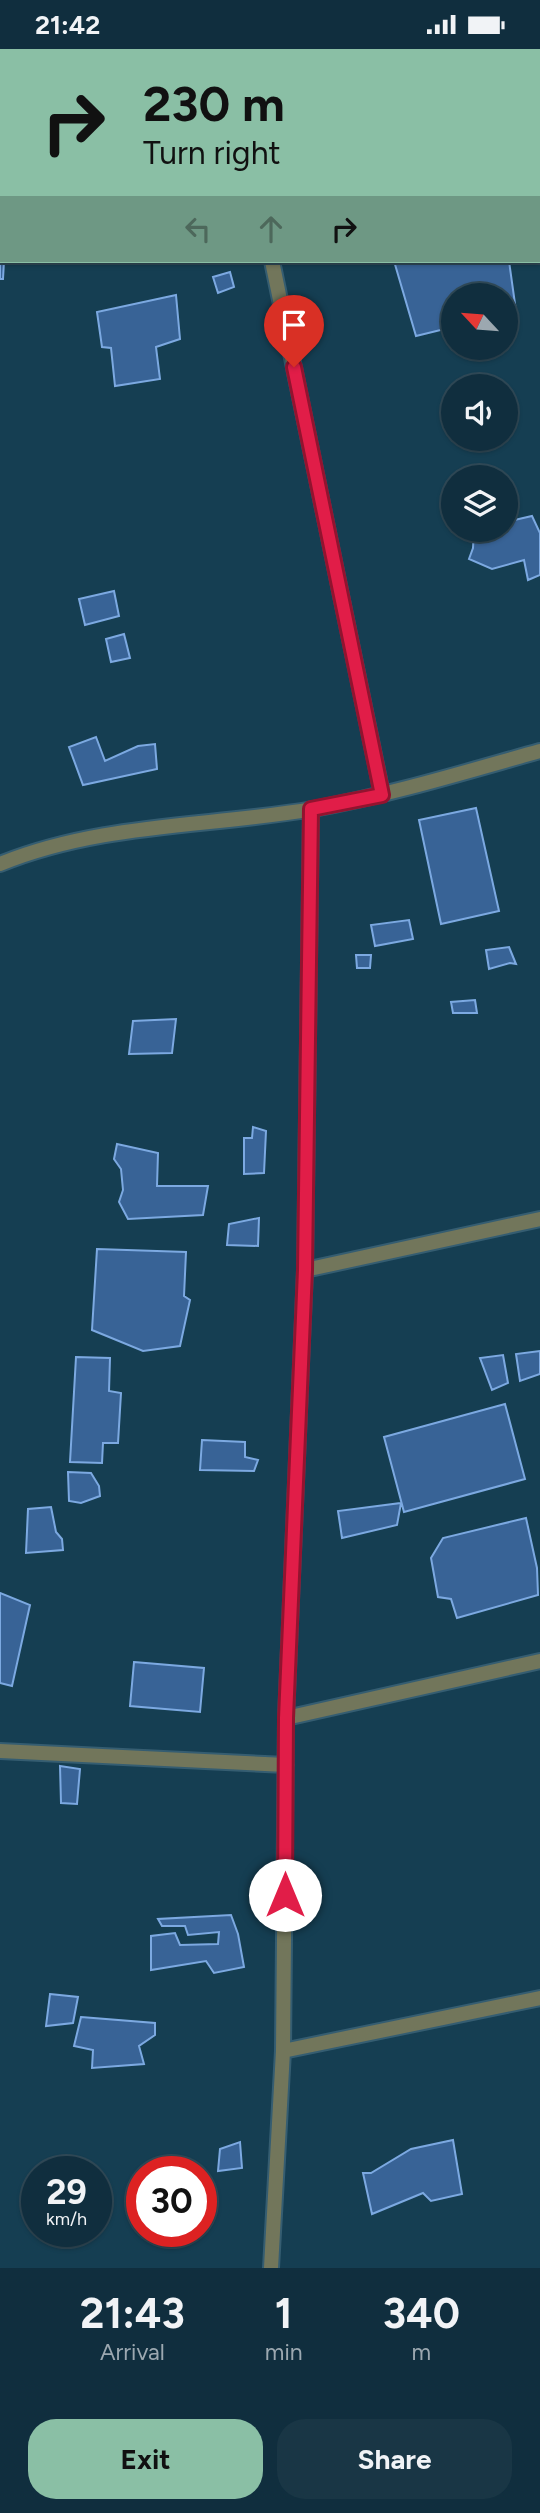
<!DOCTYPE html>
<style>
:root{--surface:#102e3e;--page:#193645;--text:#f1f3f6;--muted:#9ca8b0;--line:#304a58;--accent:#8abfa5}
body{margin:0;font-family:Figtree,sans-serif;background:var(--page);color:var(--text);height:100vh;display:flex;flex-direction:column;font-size:26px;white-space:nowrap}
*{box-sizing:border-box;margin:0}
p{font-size:23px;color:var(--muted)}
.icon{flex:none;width:38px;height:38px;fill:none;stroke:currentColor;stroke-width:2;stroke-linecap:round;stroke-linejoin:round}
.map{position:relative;height:2219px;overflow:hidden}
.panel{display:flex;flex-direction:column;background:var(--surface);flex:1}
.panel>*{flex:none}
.hud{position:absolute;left:0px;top:0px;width:541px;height:214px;box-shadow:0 2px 5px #0004,0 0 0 2px var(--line);background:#8abfa5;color:#111;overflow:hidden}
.needle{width:46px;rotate:296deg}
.tools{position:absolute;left:441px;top:234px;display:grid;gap:14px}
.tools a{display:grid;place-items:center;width:77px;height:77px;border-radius:50%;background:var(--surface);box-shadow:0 2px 5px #0004,0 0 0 2px var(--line);font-size:35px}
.speed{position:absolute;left:21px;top:2107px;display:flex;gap:14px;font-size:35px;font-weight:700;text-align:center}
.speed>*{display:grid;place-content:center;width:91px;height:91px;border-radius:50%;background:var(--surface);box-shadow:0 2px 5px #0004,0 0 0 2px var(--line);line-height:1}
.speed small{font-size:18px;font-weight:400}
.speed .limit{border:10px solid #d22;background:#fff;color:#111}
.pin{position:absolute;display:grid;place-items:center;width:60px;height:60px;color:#fff;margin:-72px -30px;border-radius:50% 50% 50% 0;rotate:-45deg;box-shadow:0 0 7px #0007}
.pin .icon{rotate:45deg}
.me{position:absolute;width:77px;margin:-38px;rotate:0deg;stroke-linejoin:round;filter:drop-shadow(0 0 5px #0008)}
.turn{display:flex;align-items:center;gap:24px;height:147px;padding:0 28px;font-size:32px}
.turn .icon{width:91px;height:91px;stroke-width:2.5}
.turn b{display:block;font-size:49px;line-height:60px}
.lanes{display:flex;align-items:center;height:66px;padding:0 28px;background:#0003;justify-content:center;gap:35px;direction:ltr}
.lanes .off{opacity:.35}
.eta{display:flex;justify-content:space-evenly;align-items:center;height:119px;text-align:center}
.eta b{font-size:42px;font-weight:700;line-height:49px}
.action{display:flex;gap:14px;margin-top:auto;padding:14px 28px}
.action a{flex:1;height:80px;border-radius:28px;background:var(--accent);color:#111;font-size:28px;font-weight:700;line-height:80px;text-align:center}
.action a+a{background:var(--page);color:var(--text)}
.status{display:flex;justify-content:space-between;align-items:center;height:49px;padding:0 35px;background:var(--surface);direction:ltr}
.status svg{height:19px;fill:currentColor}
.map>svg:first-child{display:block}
.building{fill:#386396;stroke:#7ca9e1;stroke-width:2}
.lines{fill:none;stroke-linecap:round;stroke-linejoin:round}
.minor-casing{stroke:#355d71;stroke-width:18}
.minor{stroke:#72765b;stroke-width:14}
.route-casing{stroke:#92132f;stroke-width:18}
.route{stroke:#e11d48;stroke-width:12}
</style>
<div class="status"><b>21:42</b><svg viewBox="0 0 49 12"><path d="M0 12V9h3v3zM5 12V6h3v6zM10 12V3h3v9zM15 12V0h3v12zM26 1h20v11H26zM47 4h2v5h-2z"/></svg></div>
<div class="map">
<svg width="540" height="2219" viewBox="0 0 540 2219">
<rect width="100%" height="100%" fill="#153e52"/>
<!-- building -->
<path class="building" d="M62,0H157L158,2H62Z
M0,211L4,212L3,230H0Z
M394,212H509L516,262L506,264V247H453V278L416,287Z
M230,223L234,238L218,244L213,228Z
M176,246L180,290L156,298L160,330L115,337L111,299L102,298L97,263Z
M532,467L540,484V526L528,531L524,511L492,520L469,510L473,499L474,481H506V473Z
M114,542L119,567L85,576L79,550Z
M124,585L130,609L111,613L106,590Z
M96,688L105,712L138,697L155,695L157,720L83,736L69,698Z
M476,759L499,862L441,875L419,771Z
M409,871L413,890L375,897L371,876Z
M509,898L516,915L510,914L489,920L486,901Z
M356,906H371L370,919H357Z
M475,951L477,964H453L451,953Z
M176,970L172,1004L129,1005L133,972Z
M253,1078L266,1082L264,1124L244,1125V1089H252Z
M117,1095L158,1104L157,1137H208L203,1166L128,1170L119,1153L123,1141L121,1120L114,1110Z
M259,1169L258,1197L227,1196L229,1175Z
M97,1200L186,1203L184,1247L190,1251L180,1297L143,1302L92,1281Z
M540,1302V1325L520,1332L516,1305Z
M503,1306L508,1334L492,1341L480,1309Z
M76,1308L110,1309L109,1342L121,1344L118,1394H103L102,1414L70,1413Z
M505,1355L525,1430L404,1463L384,1388Z
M202,1391L245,1393V1408L258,1411L254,1422L200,1421Z
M68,1423L91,1424L99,1437L100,1447L81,1454L69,1452Z
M401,1454L397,1476L342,1489L338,1462Z
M51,1458L56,1483L62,1490L63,1501L26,1504L28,1460Z
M526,1469L537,1519L538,1546L457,1569L451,1550L438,1548L431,1509L443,1489Z
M0,1544L30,1556L12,1637L0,1634Z
M134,1613L204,1619L200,1663L130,1657Z
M60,1717L80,1720L77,1755L61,1754Z
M231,1866L238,1885L244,1918L214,1924L206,1912L151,1921V1887L175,1884L180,1896L218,1895L219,1883L188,1886L185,1877H162L158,1870Z
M50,1945L78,1948L73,1974L46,1977Z
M81,1968L155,1974V1986L139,1997L144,2015L92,2019L93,2001L74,1997Z
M453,2091L462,2145L431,2152L423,2144L372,2165L363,2124H371L411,2100Z
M240,2093L242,2119L218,2122L220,2100Z"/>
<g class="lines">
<!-- minor casing -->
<g class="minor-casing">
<path id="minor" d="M224,0V2
M539,18H540
M0,100L2,99
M272,212L382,745
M0,815C100,774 208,778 313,760C390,746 465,723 540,702
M305,1221L540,1170
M286,1669L540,1612
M0,1702L286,1716
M283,2002L540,1949
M271,2219L283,2002L286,1669L305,1221L311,760"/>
</g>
<!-- minor -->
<use href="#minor" class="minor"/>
</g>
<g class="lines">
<!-- route casing -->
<g class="route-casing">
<path id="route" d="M285,1846L286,1669L305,1221L311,760L382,746L294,318"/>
</g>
<!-- route -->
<use href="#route" class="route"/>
</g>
</svg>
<div class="tools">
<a><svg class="needle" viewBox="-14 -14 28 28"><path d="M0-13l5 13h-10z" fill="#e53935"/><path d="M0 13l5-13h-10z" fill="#9ca8b0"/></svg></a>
<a><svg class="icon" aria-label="sound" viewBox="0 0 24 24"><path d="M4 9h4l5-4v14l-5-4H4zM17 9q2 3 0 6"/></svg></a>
<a><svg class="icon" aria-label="layers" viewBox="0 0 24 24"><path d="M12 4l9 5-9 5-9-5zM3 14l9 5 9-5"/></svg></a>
</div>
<div class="speed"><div>29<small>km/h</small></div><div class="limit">30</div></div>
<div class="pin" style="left:294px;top:318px;background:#d93025"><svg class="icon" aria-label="arrive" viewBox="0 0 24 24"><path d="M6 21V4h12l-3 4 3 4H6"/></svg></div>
<svg class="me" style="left:285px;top:1846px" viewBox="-20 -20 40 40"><circle r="19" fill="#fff"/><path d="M0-13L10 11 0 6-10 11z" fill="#e11d48"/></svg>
<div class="hud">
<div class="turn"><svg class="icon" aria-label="right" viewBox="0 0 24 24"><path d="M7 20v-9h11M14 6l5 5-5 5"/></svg><div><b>230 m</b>Turn right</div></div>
<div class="lanes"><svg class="icon off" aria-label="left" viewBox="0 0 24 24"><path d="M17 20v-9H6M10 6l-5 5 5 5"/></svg><svg class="icon off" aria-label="ahead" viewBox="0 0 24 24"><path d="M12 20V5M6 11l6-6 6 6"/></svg><svg class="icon" aria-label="right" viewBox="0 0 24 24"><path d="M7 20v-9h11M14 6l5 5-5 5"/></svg></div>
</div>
</div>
<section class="panel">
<div class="eta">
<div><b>21:43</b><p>Arrival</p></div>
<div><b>1</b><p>min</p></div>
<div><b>340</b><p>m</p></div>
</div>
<div class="action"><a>Exit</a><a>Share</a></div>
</section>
